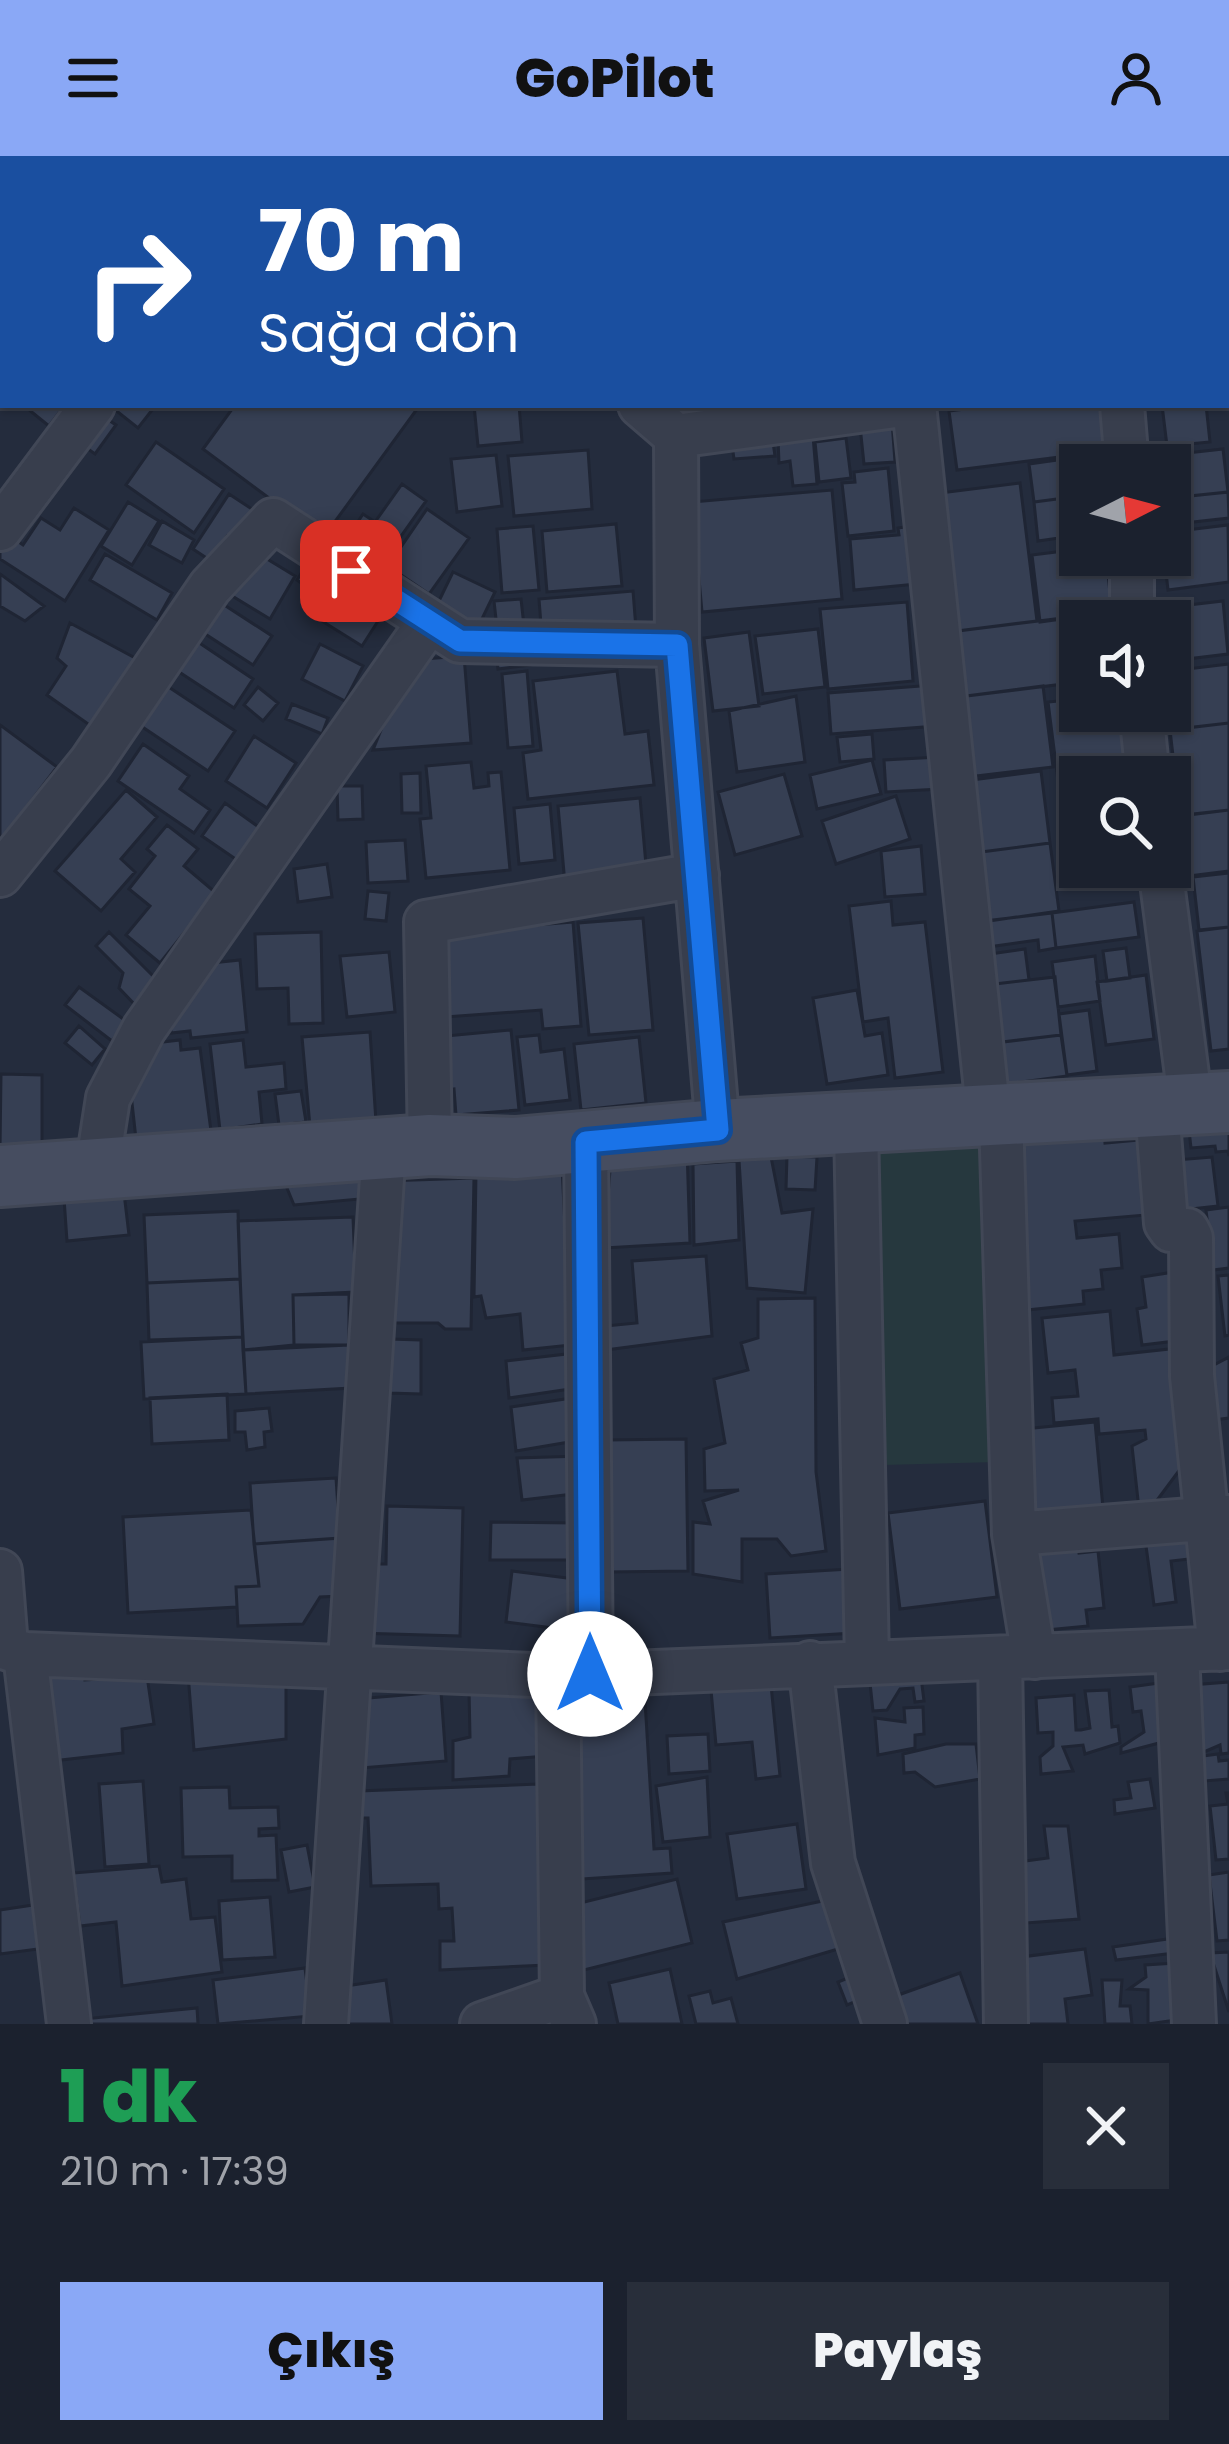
<!DOCTYPE html>
<html lang="tr">
<meta charset="utf-8">
<style>
:root{--surface:#1b212e;--page:#282e3a;--text:#f1f3f6;--muted:#a0a3aa;--line:#393e4a;--accent:#8aa8f6}
body{margin:0;font-family:Poppins,sans-serif;background:var(--page);color:var(--text);height:100vh;display:flex;flex-direction:column;font-size:45px;white-space:nowrap}
*{box-sizing:border-box;margin:0}
p{font-size:39px;color:var(--muted)}
.icon{flex:none;width:66px;height:66px;fill:none;stroke:currentColor;stroke-width:2;stroke-linecap:round;stroke-linejoin:round}
.map{position:relative;height:1868px;overflow:hidden}
.panel{display:flex;flex-direction:column;background:var(--surface);flex:1}
.panel>*{flex:none}
.hud{position:absolute;left:0px;top:0px;width:1230px;height:252px;box-shadow:0 3px 9px #0004,0 0 0 3px var(--line);background:#1a4fa0;color:#fff;overflow:hidden}
.needle{width:78px;rotate:84deg}
.fabs{position:absolute;left:1059px;top:288px;display:grid;gap:24px}
.fabs a{display:grid;place-items:center;width:132px;height:132px;border-radius:0px;background:var(--surface);box-shadow:0 3px 9px #0004,0 0 0 3px var(--line);font-size:60px}
.pin{position:absolute;display:grid;place-items:center;width:102px;height:102px;color:#fff;margin:-51px;border-radius:24px;box-shadow:0 6px 18px #0006}
.me{position:absolute;width:132px;margin:-66px;rotate:0deg;stroke-linejoin:round;filter:drop-shadow(0 0 9px #0008)}
.turn{display:flex;align-items:center;gap:42px;height:252px;padding:0 60px;font-size:54px}
.turn .icon{width:156px;height:156px;stroke-width:2.5}
.turn b{display:block;font-size:84px;line-height:102px}
.round{display:grid;place-items:center;flex:none;width:126px;height:126px;border-radius:0px;background:var(--page)}
.overview{display:flex;align-items:center;justify-content:space-between;height:204px;padding:0 60px}
h1{font-size:72px;font-weight:800;line-height:90px;color:#1e9e55}
.primary-button{display:flex;gap:24px;margin-top:auto;padding:24px 60px}
.primary-button a{flex:1;height:138px;border-radius:0px;background:var(--accent);color:#111;font-size:48px;font-weight:800;line-height:138px;text-align:center}
.primary-button a+a{background:var(--page);color:var(--text)}
header{display:flex;justify-content:space-between;align-items:center;height:156px;padding:0 60px;background:var(--accent);color:#111;font-size:54px;font-weight:800}
.map>svg:first-child{display:block}
.green{fill:#26383e}
.building{fill:#363f53;stroke:#1f2534;stroke-width:3}
.lines{fill:none;stroke-linecap:round;stroke-linejoin:round}
.street-casing{stroke:#414756;stroke-width:48}
.secondary-casing{stroke:#414756;stroke-width:66}
.street{stroke:#383e4d;stroke-width:42}
.secondary{stroke:#464d60;stroke-width:60}
.route-casing{stroke:#114b97;stroke-width:30}
.route{stroke:#1a73e8;stroke-width:21}
</style>
<header><svg class="icon" aria-label="menu" viewBox="0 0 24 24"><path d="M4 6h16M4 12h16M4 18h16"/></svg>GoPilot<svg class="icon" aria-label="person" viewBox="0 0 24 24"><circle cx="12" cy="8" r="4"/><path d="M4 21q1-7 8-7t8 7"/></svg></header>
<div class="map">
<svg width="1229" height="1868" viewBox="0 0 1229 1868">
<rect width="100%" height="100%" fill="#242c3d"/>
<!-- green -->
<path class="green" d="M988,986L998,1306L884,1309L874,988Z"/>
<!-- building -->
<path class="building" d="M363,0H417V3H363Z
M515,0H554L555,3H500Z
M1098,0H1165V3H1099Z
M1197,0H1229V29L1227,3Z
M1229,29V110H1227V30Z
M23,249H65L49,270Z
M109,249H156L138,272Z
M235,249H420L323,382L203,293Z
M474,249H519L522,286L478,290Z
M997,249H1101L1107,295L957,314L949,255Z
M1162,249H1206L1210,286L1167,290Z
M101,259L116,269L95,298L81,288Z
M892,266L895,306L864,308L860,270Z
M772,279L775,300L734,303L731,282Z
M813,280L817,328L793,330L790,305L779,307L778,283Z
M846,282L851,322L819,326L815,286Z
M156,286L224,333L194,377L126,329Z
M1223,293L1228,336L1170,342V309H1143L1142,302Z
M588,294L592,353L514,360L508,300Z
M1107,297L1108,309H1080V340L1034,346L1029,308Z
M496,299L502,350L457,356L451,303Z
M888,312L894,375L848,380L842,327L855,326L854,316Z
M1020,327L1037,465L957,475L940,337Z
M402,328L426,345L384,404L349,379L363,358L375,366Z
M832,334L842,443L702,456L692,346Z
M1228,336L1229,362L1175,368L1172,342Z
M229,338L261,359L241,389L227,380L211,405L193,393Z
M1080,340V379L1038,385L1034,346Z
M128,346L159,365L132,409L101,390Z
M74,352L109,374L65,445L0,403V390L7,378L23,389L41,362L60,374Z
M427,353L469,382L429,438L388,410Z
M162,365L194,384L182,407L149,389Z
M616,368L622,430L547,436L542,375Z
M1228,369L1229,426L1168,434L1164,399H1170V376Z
M533,370L539,434L502,437L497,373Z
M912,370L917,428L854,434L850,383L899,379L898,372Z
M249,392L295,420L270,463L224,435Z
M1080,393V399H1106L1112,456L1040,466L1032,399Z
M105,398L172,437L157,464L90,424Z
M312,400L389,448L362,490L306,455L316,437L297,424Z
M453,416L495,436L479,469L437,449Z
M0,418L44,450L25,465L0,450Z
M633,435L636,473L542,481L539,443Z
M215,443L272,480L253,509L196,472Z
M521,443L525,479L498,481L494,445Z
M1223,445L1228,498L1170,505V465H1156L1154,453Z
M907,446L913,525L828,533L820,453Z
M1112,456L1113,465H1080V526L958,541L950,476Z
M70,467L137,503L91,570L47,539L66,510L57,502Z
M818,473L825,531L763,538L755,480Z
M749,476L759,550L713,555L704,482Z
M189,480L253,523L234,552L170,510Z
M320,488L363,510L345,545L302,523Z
M528,491L530,509L498,513L496,496Z
M464,500L471,587L373,594L409,504Z
M1229,508V567L1150,576L1147,555H1170V515Z
M527,515L533,590L508,592L502,518Z
M617,515L625,578L648,575L654,629L528,643L523,597L541,594L533,525Z
M158,524L235,575L208,615L132,564Z
M934,529L937,570L831,578L828,537Z
M1043,530L1053,611L968,621L958,541Z
M258,531L278,547L263,565L244,549Z
M796,540L805,606L737,616L729,555Z
M1080,543V555H1113L1116,577L1127,576L1133,621H1080V638L1060,640L1048,546Z
M292,548L328,562L322,578L286,563Z
M1229,567V654L1180,660L1170,574Z
M0,569L57,611L0,686Z
M872,578L874,603L840,606L837,581Z
M254,580L296,607L267,652L226,625Z
M143,588L189,620L180,633L210,654L194,677L118,625Z
M939,601L940,633L886,636L884,604Z
M872,604L881,638L817,653L810,619Z
M471,606L474,632L489,630L488,617L501,616L510,714L426,722L420,663L431,662L426,610Z
M1041,615L1050,687L973,697L964,625Z
M420,617L421,657H402L401,618Z
M784,618L802,680L735,699L718,636Z
M337,630H362L363,663L338,664Z
M126,634L157,661L121,703L135,716L101,755L55,715Z
M1080,638V673L1064,675L1060,640Z
M896,640L910,683L836,708L822,665Z
M640,642L647,720L565,728L558,650Z
M225,647L260,672L237,704L202,680Z
M550,648L555,704L519,708L514,652Z
M1229,654V715L1181,721L1174,660Z
M167,669L198,693L184,710L216,737L160,807L126,779L150,750L129,733L155,700L147,693Z
M1080,673V711H1147L1149,723L1072,733L1064,675Z
M405,684L408,725L368,727L366,686Z
M1050,687L1059,755L982,766L973,697Z
M921,690L925,738L885,741L881,695Z
M327,708L332,741L298,746L294,713Z
M1229,717V771L1199,774L1193,721Z
M368,735L389,737L386,765L365,763Z
M891,745L893,769L925,766L943,916L895,922L888,862L863,866L849,750Z
M1134,746L1139,781L1056,792L1052,757Z
M1052,757L1056,792L1039,795L1038,784L988,791L984,765Z
M643,762L653,874L589,879L578,767Z
M573,766L581,870L543,873L541,854L445,861L439,777Z
M1229,771V893L1211,895L1197,775Z
M109,776L162,829L139,853L119,832L123,817L96,790Z
M321,776L323,867L289,868L288,832L257,833L255,778Z
M1126,792L1130,822L1107,825L1103,795Z
M1025,793L1029,824L986,829L983,799Z
M389,796L395,856L347,861L340,800Z
M1095,800L1100,845L1058,851L1052,806Z
M240,804L247,876L191,882L190,875L171,877L169,851L202,808Z
M1146,819L1154,883L1106,889L1097,826Z
M1055,821L1061,879L994,887L986,829Z
M79,831L126,865L112,885L65,849Z
M857,834L865,880L882,877L888,919L827,928L813,842Z
M1089,854L1097,915L1067,919L1059,858Z
M79,870L105,893L92,909L65,887Z
M511,874L519,954L456,959L454,933L440,935L435,881Z
M370,876L376,966L310,971L302,881Z
M539,879L541,896L564,893L570,944L525,949L517,881Z
M1061,879L1067,920L992,930L987,888Z
M639,881L646,947L581,954L574,888Z
M180,884L181,894L200,892L211,975L136,983L129,920L146,888Z
M243,884L246,911L284,907L286,933L259,936L262,968L220,974L210,888Z
M1,918L42,919V992H0Z
M301,935L306,966L279,969L275,938Z
M1229,970V1000L1228,995L1216,996L1215,990L1191,992L1189,974Z
M1104,973L1105,987L1139,984L1146,1059L1075,1065L1077,1082L1119,1078L1122,1112L1101,1114L1103,1133L1083,1135L1084,1148L1027,1154L1010,983Z
M687,993L690,1087L604,1092L611,1001Z
M787,1000L817,1001L815,1034L786,1033Z
M771,1001L782,1057L813,1053L805,1137L747,1132L739,1004Z
M1212,1001L1218,1050L1182,1054L1176,1004Z
M737,1005L739,1084L694,1089L693,1008Z
M562,1011L571,1189L523,1194L520,1158L486,1162L481,1140L474,1141L476,1016Z
M361,1015L360,1043L294,1049L282,1020Z
M474,1022L471,1173H445L438,1167H377L384,1025Z
M124,1037L129,1079L67,1085L64,1042Z
M1229,1051V1112L1213,1114L1206,1054Z
M238,1055L240,1123L147,1127L144,1059Z
M353,1061L356,1136L293,1139L294,1189L243,1194L238,1065Z
M706,1100L712,1180L598,1195L595,1171L637,1167L632,1105Z
M1174,1116L1192,1183L1142,1189L1137,1153L1146,1151L1142,1121Z
M1229,1119V1179L1225,1180L1218,1120Z
M240,1123L243,1181L149,1184L147,1127Z
M349,1138V1189H294L293,1139Z
M815,1142L816,1316L826,1395L791,1400L777,1383H742V1426L693,1418V1366L710,1368L703,1345L739,1334L705,1335L704,1293L725,1287L714,1223L748,1214L741,1187L758,1182V1143Z
M1110,1155L1114,1199L1179,1192L1181,1312L1152,1351L1139,1353L1132,1290L1146,1283L1145,1274L1099,1278L1098,1263L1054,1267L1052,1242L1078,1240L1075,1214L1048,1217L1042,1162Z
M243,1181L246,1238L144,1243L141,1186Z
M388,1183L421,1184V1238L388,1237Z
M349,1189L351,1232L246,1238L243,1194Z
M567,1198L570,1233L509,1242L506,1205Z
M1229,1201V1262L1213,1264L1201,1221L1213,1220L1212,1210Z
M227,1238L229,1284L152,1288L150,1242Z
M572,1242L581,1284L516,1295L511,1251Z
M269,1252L272,1275L264,1276L265,1291L247,1294L245,1276H235V1255Z
M1095,1266L1103,1352L1022,1360L1014,1274Z
M686,1283L688,1415L607,1416L606,1284Z
M583,1300L582,1337L522,1344L517,1302Z
M336,1322L340,1382L254,1388L250,1327Z
M985,1345L997,1441L900,1453L888,1357Z
M387,1350L463,1352L460,1480L357,1477L358,1408H386Z
M251,1354L259,1430L236,1431L237,1451L128,1457L123,1361Z
M491,1366L578,1367V1404H490Z
M1202,1367L1207,1401L1171,1405L1176,1446L1154,1449L1144,1375Z
M340,1382L341,1440L320,1441L303,1468L238,1470L236,1431L259,1430L254,1388Z
M1078,1389L1079,1397L1098,1395L1104,1452L1086,1454L1088,1470L1036,1475L1035,1398Z
M850,1413L854,1477L770,1482L766,1418Z
M512,1415L575,1423L569,1474L506,1466Z
M85,1497V1524L147,1520L154,1568L122,1573L123,1597L52,1605L25,1498Z
M188,1517L286,1524V1583L194,1594Z
M921,1521L924,1545L915,1546L913,1532L900,1533L887,1554L873,1555L870,1527Z
M1229,1526V1597L1221,1598L1220,1589L1197,1599L1191,1529Z
M1159,1527V1587L1121,1597V1591L1144,1576L1141,1555L1133,1556L1130,1531Z
M771,1529L780,1620L756,1623L752,1586L716,1589L711,1534Z
M541,1531L547,1600L510,1603L509,1620L453,1624V1585L470,1581L469,1533Z
M1109,1534L1112,1571L1118,1570L1120,1587L1085,1598L1083,1589L1063,1591L1073,1615L1041,1618L1040,1601L1053,1590V1576L1038,1577L1036,1542L1074,1539L1076,1574H1081L1090,1572L1085,1535Z
M441,1536L446,1605L361,1612L356,1543Z
M645,1545L654,1693L670,1692L672,1717L582,1723L574,1547Z
M923,1551L924,1578L915,1579V1592L878,1599L875,1562L905,1566L904,1552Z
M708,1578L710,1615L669,1618L667,1580Z
M946,1588H976L980,1623L935,1631L915,1616L904,1617L903,1598Z
M1218,1598L1219,1605L1229,1604V1623L1204,1625L1203,1600Z
M707,1621L710,1681L663,1686L656,1630Z
M1150,1623L1155,1652L1115,1658L1114,1644L1131,1642L1128,1626Z
M143,1625L149,1708L105,1711L99,1628Z
M539,1628L547,1809L440,1814V1785H454L452,1752L439,1753L438,1728L371,1730L368,1662H361L359,1635Z
M229,1631L230,1652L278,1651L279,1672L259,1673V1680L276,1679L278,1724L232,1725V1700L183,1701L181,1632Z
M1226,1637H1229V1703L1216,1704L1210,1650L1228,1648Z
M797,1668L806,1733L737,1743L727,1678Z
M1044,1670H1068L1079,1763L1026,1767L1018,1706L1048,1702Z
M307,1689L315,1731L289,1736L281,1694Z
M159,1710L162,1726L186,1723L191,1763L215,1761L222,1816L122,1830L116,1766L80,1770L73,1717Z
M1229,1716V1784L1217,1785L1209,1719Z
M677,1723L692,1787L580,1815L564,1751Z
M270,1741L275,1801L222,1804L219,1745Z
M832,1743L848,1790L737,1823L723,1766Z
M33,1749L38,1793L0,1798V1754Z
M1181,1781L1183,1796L1116,1804L1113,1791Z
M1085,1793L1092,1839L1065,1843L1068,1868H1021L1013,1802Z
M1229,1796V1856L1210,1797Z
M1176,1807L1183,1863L1148,1868V1834L1129,1833L1146,1821L1145,1809Z
M305,1812L311,1860L218,1868L213,1824Z
M670,1813L682,1868H618L609,1827Z
M860,1817L869,1840L847,1849L838,1826Z
M960,1817L978,1868H896L887,1843Z
M386,1824L392,1868H344L339,1831Z
M1102,1824H1122L1120,1850H1130L1132,1868H1105Z
M710,1835L713,1847L731,1842L738,1868H696L689,1840Z
M197,1852L198,1868H83V1863Z"/>
<g class="lines">
<!-- street casing -->
<g class="street-casing">
<path id="street" d="M216,0L220,3
M993,0V3
M269,3L270,0
M1227,194H1229
M640,249L676,280L677,489L718,974
M914,249L989,962
M1122,249L1127,309
M676,280L902,249
M0,373L93,249
M1132,399V465
M1141,555L1148,621
M1160,711L1191,950
M0,719L91,606L210,431L273,364L460,485L677,489
M1157,953L1166,1067L1171,1074H1187L1191,1082L1192,1220L1220,1493
M1001,961L1014,1378L1034,1501
M856,970L867,1506
M586,986L591,1518
M430,989L426,766L697,719
M97,1013L108,942L144,873L429,466
M1014,1378L1229,1361
M0,1415L6,1490
M0,1490L25,1498L558,1520L1229,1492
M1177,1496L1194,1868
M25,1498L69,1868
M1000,1503L1006,1868
M810,1507L833,1707L885,1868
M558,1520L562,1840L574,1868
M326,1868L384,992
M482,1868L562,1840"/>
</g>
<!-- secondary casing -->
<g class="secondary-casing">
<path id="secondary" d="M0,1020L430,989L515,992L718,974L1229,946"/>
</g>
<!-- street -->
<use href="#street" class="street"/>
<!-- secondary -->
<use href="#secondary" class="secondary"/>
</g>
<g class="lines">
<!-- route casing -->
<g class="route-casing">
<path id="route" d="M351,415L460,485L677,489L718,974L586,986L590,1518"/>
</g>
<!-- route -->
<use href="#route" class="route"/>
</g>
</svg>
<div class="fabs">
<a><svg class="needle" viewBox="-14 -14 28 28"><path d="M0-13l5 13h-10z" fill="#e53935"/><path d="M0 13l5-13h-10z" fill="#a0a3aa"/></svg></a>
<a><svg class="icon" aria-label="sound" viewBox="0 0 24 24"><path d="M4 9h4l5-4v14l-5-4H4zM17 9q2 3 0 6"/></svg></a>
<a><svg class="icon" aria-label="search" viewBox="0 0 24 24"><circle cx="10" cy="10" r="6"/><path d="M15 15l6 6"/></svg></a>
</div>
<div class="pin" style="left:351px;top:415px;background:#d93025"><svg class="icon" aria-label="arrive" viewBox="0 0 24 24"><path d="M6 21V4h12l-3 4 3 4H6"/></svg></div>
<svg class="me" style="left:590px;top:1518px" viewBox="-20 -20 40 40"><circle r="19" fill="#fff"/><path d="M0-13L10 11 0 6-10 11z" fill="#1a73e8"/></svg>
<div class="hud">
<div class="turn"><svg class="icon" aria-label="right" viewBox="0 0 24 24"><path d="M7 20v-9h11M14 6l5 5-5 5"/></svg><div><b>70 m</b>Sağa dön</div></div>
</div>
</div>
<section class="panel">
<div class="overview"><div><h1>1 dk</h1><p>210 m · 17:39</p></div><a class="round"><svg class="icon" aria-label="close" viewBox="0 0 24 24"><path d="M6 6l12 12M18 6L6 18"/></svg></a></div>
<div class="primary-button"><a>Çıkış</a><a>Paylaş</a></div>
</section>
